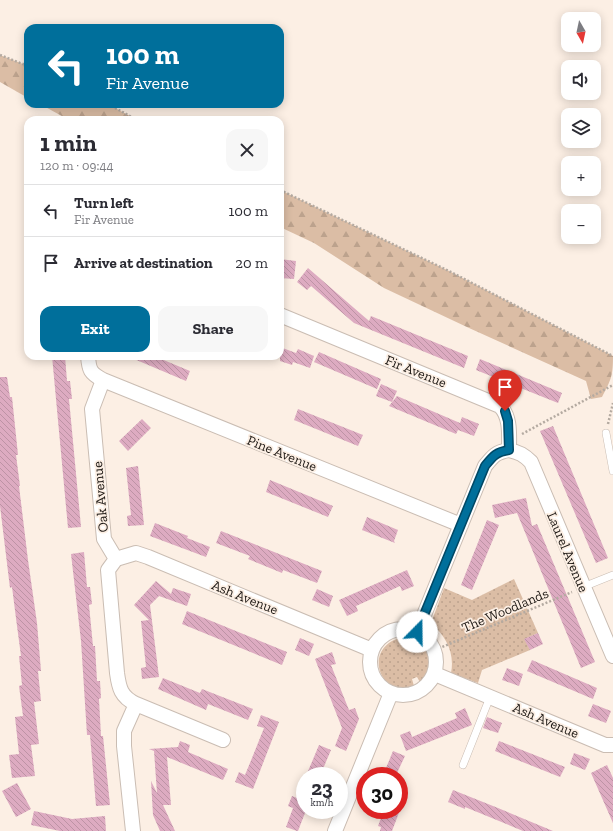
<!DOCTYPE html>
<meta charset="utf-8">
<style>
:root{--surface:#fff;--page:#f7f7f7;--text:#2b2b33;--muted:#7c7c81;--line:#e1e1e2;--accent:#006f9b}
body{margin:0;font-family:"Zilla Slab",serif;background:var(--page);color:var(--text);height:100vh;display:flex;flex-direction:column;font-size:15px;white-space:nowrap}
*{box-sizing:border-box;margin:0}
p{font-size:13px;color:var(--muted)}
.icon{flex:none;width:22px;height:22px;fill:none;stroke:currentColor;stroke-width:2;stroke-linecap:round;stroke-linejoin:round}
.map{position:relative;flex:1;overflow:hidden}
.sheet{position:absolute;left:24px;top:116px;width:260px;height:244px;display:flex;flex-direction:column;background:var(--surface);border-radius:12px;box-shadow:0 2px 10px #0003}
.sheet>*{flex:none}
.banner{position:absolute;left:24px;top:24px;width:260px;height:84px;border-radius:12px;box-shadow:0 2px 10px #0003;background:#006f9b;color:#fff;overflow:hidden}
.needle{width:26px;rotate:171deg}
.buttons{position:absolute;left:561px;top:12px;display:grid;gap:8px}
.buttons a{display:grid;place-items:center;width:40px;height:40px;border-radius:8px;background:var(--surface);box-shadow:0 2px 10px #0003;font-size:20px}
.speed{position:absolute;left:296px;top:767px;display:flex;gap:8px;font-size:20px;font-weight:700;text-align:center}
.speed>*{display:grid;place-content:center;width:52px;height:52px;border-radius:50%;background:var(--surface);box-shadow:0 2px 10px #0003;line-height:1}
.speed small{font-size:10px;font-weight:400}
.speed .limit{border:6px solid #d22;background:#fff;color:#111}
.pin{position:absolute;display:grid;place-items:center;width:34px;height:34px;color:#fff;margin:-41px -17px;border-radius:50% 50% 50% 0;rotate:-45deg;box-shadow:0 0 4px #0007}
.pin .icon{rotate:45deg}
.me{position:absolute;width:44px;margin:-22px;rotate:22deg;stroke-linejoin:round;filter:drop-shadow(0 0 3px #0008)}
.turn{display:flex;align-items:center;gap:14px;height:84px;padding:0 16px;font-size:18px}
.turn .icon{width:52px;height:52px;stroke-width:2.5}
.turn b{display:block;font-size:28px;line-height:34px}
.round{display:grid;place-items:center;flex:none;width:42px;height:42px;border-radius:12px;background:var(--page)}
.head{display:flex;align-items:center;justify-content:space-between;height:68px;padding:0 16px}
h1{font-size:24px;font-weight:700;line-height:30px}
.action{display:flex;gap:8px;margin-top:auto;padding:8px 16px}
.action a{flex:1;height:46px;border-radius:12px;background:var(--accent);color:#fff;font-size:16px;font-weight:700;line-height:46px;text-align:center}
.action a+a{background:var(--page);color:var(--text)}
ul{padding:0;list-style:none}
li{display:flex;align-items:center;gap:12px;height:52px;padding:0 16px;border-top:1px solid var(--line)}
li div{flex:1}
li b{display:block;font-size:15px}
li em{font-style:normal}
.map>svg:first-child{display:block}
.grass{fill:url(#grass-dots)}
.forest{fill:url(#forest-firs)}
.building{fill:url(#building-back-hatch)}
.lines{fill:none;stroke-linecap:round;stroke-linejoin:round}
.service-casing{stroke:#cabdb3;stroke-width:8}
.minor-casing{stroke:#cabdb3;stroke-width:16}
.path{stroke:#b4aaa1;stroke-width:2.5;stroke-dasharray:2 2;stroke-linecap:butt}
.service{stroke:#fff;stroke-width:7}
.minor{stroke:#fff;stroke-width:14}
.route-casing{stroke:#004865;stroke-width:10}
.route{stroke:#006f9b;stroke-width:7}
.labels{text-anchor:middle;stroke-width:3.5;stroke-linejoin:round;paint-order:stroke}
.street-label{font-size:14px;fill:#1e1915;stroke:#fcefe4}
</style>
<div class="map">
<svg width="613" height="831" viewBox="0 0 613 831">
<defs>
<pattern id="grass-dots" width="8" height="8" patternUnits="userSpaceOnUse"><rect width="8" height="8" fill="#dbbda5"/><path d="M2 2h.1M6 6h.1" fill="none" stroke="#bca28d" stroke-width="1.8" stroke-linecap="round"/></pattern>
<pattern id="forest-firs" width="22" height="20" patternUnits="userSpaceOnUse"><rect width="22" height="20" fill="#dbbda5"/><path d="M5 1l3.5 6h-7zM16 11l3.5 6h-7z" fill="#bca28d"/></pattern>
<pattern id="building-back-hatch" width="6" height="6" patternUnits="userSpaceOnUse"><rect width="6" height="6" fill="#ddabc1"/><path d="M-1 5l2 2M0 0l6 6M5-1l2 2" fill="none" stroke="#bd93a5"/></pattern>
</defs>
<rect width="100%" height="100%" fill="#fcefe4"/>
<!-- grass -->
<path class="grass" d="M514,579L538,633L525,639L530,650L482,670L478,683L451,673C455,653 446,636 431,623L444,588L472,600Z
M406,637C430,642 440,666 421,684L417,677L412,679L414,686C376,699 362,642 406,637Z"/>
<!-- forest -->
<path class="forest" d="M0,55L28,66V98L0,82Z
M40,104H108L137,120H69Z
M280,190L449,271L613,356C613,376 611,380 602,397L591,399L586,381L469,328L384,288L314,243L280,227Z"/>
<!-- building -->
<path class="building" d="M280,259L296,261L294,279L280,278Z
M308,268L369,321L371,316L468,356L464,368L354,323L311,286L307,290L297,282Z
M280,347L296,353L298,349L314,356L310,368L293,362L292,365L280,361Z
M319,352L381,379L377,389L314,362Z
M52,356H65L67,381H70L72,399H69L81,527L68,528Z
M127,356H154L190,371L186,381Z
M480,359L562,393L558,403L476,370Z
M0,377H7L10,397H12L18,455H16L20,486H19L28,560L37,623L41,671H38L41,701L34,702L39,744L31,745L35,776L12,778L9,755L19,754L15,717L23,716L19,686L22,685L19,656H21L17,626L12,587L10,588L0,506Z
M381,384L397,391L392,402L376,396Z
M397,396L460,423L462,417L479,424L474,436L458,430L456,434L389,406Z
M298,409L363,435L358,446L294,420Z
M142,419L151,428L128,451L119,441Z
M553,426L608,558L596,563L540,431Z
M138,466L144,525L128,526L127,516L131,515L126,468Z
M270,480L333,506L328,517L266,492Z
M526,498L532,526L537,524L595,662L581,668L517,513L495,518L492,505Z
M367,517L398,530L394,541L395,543L362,530Z
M487,520L499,525L472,590L461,585Z
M155,523L188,536L187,538L210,547L206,557L150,536Z
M221,531L322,571L317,583L283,570L282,573L248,559L250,556L216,543Z
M84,552L87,587H90L92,604L89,605L93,646H95L97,681H100L101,698L99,699L101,736H103L110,805L96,806L90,735H87L81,641L71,554Z
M407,570L414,586L402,591L400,586L356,606L358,611L347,616L339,600Z
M156,581L171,594L173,588L191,594L187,606L159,596L150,605L159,677L142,679L141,668L146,667L141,621L149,620L134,605Z
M317,589L333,596L329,607L312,600Z
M187,611L287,652L282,665L182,624Z
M538,633L543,644L530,650L524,639Z
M300,638L314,644L309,656L295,650Z
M332,652L336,664L331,665L349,710L355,708L359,719L346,751L335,746L342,728L315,659Z
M532,660L597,688L593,699L527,671Z
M507,668L523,674L519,686L502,680Z
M163,678L200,693L202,689L253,709L248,720L208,704L206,710L158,689Z
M593,704L611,711L606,723L588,716Z
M465,708L472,725L406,751L400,735L410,731L412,737L457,718L455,713Z
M261,715L279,722L253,789L235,782L239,772L245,775L252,758L264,728L257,726Z
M487,717L502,723L498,733L483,728Z
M180,741L190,745L188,752L228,769L223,780L167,757L171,805H163L175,831H160L153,815L151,781L157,793L154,751L149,749L178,747Z
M499,741L565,767L560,777L495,751Z
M319,745L331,750L320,776H306Z
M393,751L405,756L397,773L386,768Z
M574,753L590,759L585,770L570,764Z
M607,765L613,778V823L591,773Z
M305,779V813L298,831H297L286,827L293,808L288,806L292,796L297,798Z
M17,783L31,809L16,817L2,791Z
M453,790L498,808L553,831H523L465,807V809L448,802Z
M384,810H400L392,831H380L381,827L378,826Z
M34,811L72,819L105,816L106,831H60L31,825Z"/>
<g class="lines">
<!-- service casing -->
<g class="service-casing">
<path id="service" d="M606,433L613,471
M583,587L613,575
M463,765L490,697"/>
</g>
<!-- minor casing -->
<g class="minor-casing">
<path id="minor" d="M280,315L500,406C511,417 509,435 509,450C519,452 524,455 531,462L613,656
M88,356C89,370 90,373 103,380L92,409L104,539L116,559L108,570L117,673C119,688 121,697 136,704L124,731V746L133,831
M103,380L461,525
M116,559L136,553L148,557L372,650
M370 662a33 33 0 1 1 66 0a33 33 0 1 1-66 0Z
M417,632L485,466C493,456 496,452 509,450
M435,674L605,745H613
M136,704L223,740
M335,831L391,693"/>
</g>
<!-- path -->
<path class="path" d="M0,55L28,66
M108,104L137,120
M280,190L449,271L613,356
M608,424L613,403
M522,434L613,385
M435,650L572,592"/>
<!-- service -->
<use href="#service" class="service"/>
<!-- minor -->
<use href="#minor" class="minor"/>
</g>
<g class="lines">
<!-- route casing -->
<g class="route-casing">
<path id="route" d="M417,632L485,466C493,456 496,452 509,450L508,421L505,411"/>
</g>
<!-- route -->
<use href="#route" class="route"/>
</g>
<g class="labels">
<!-- street labels -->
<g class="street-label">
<text transform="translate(416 371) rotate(22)" y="5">Fir Avenue</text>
<text transform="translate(282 453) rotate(22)" y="5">Pine Avenue</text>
<text transform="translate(100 497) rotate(-95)" y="5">Oak Avenue</text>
<text transform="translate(568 552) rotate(67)" y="5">Laurel Avenue</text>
<text transform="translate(245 597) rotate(22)" y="5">Ash Avenue</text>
<text transform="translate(505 610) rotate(-23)" y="5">The Woodlands</text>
<text transform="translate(546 720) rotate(23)" y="5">Ash Avenue</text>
</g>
</g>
</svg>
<div class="buttons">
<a><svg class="needle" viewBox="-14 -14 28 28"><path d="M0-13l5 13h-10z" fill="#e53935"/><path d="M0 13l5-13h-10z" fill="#7c7c81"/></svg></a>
<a><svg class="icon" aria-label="sound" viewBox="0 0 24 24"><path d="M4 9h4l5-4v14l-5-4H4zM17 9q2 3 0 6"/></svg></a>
<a><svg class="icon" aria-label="layers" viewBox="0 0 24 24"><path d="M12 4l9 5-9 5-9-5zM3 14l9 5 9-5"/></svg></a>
<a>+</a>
<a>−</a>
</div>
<div class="speed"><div>23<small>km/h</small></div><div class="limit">30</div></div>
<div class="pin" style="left:505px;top:411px;background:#d93025"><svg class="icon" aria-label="arrive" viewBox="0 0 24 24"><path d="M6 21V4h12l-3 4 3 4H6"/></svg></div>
<svg class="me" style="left:417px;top:632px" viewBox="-20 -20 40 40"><circle r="19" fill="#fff"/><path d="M0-13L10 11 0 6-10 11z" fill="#006f9b"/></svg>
<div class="banner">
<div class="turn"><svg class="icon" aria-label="left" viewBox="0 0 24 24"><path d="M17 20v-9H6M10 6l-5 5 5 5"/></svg><div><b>100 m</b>Fir Avenue</div></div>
</div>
<section class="sheet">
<div class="head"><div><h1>1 min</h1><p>120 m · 09:44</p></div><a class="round"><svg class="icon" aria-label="close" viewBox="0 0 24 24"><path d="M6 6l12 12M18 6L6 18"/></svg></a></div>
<ul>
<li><svg class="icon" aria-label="left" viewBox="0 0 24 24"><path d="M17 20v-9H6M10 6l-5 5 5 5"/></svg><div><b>Turn left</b><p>Fir Avenue</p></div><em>100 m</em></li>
<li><svg class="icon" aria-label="arrive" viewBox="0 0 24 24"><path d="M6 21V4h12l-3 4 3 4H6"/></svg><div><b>Arrive at destination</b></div><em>20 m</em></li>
</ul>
<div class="action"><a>Exit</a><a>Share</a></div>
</section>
</div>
